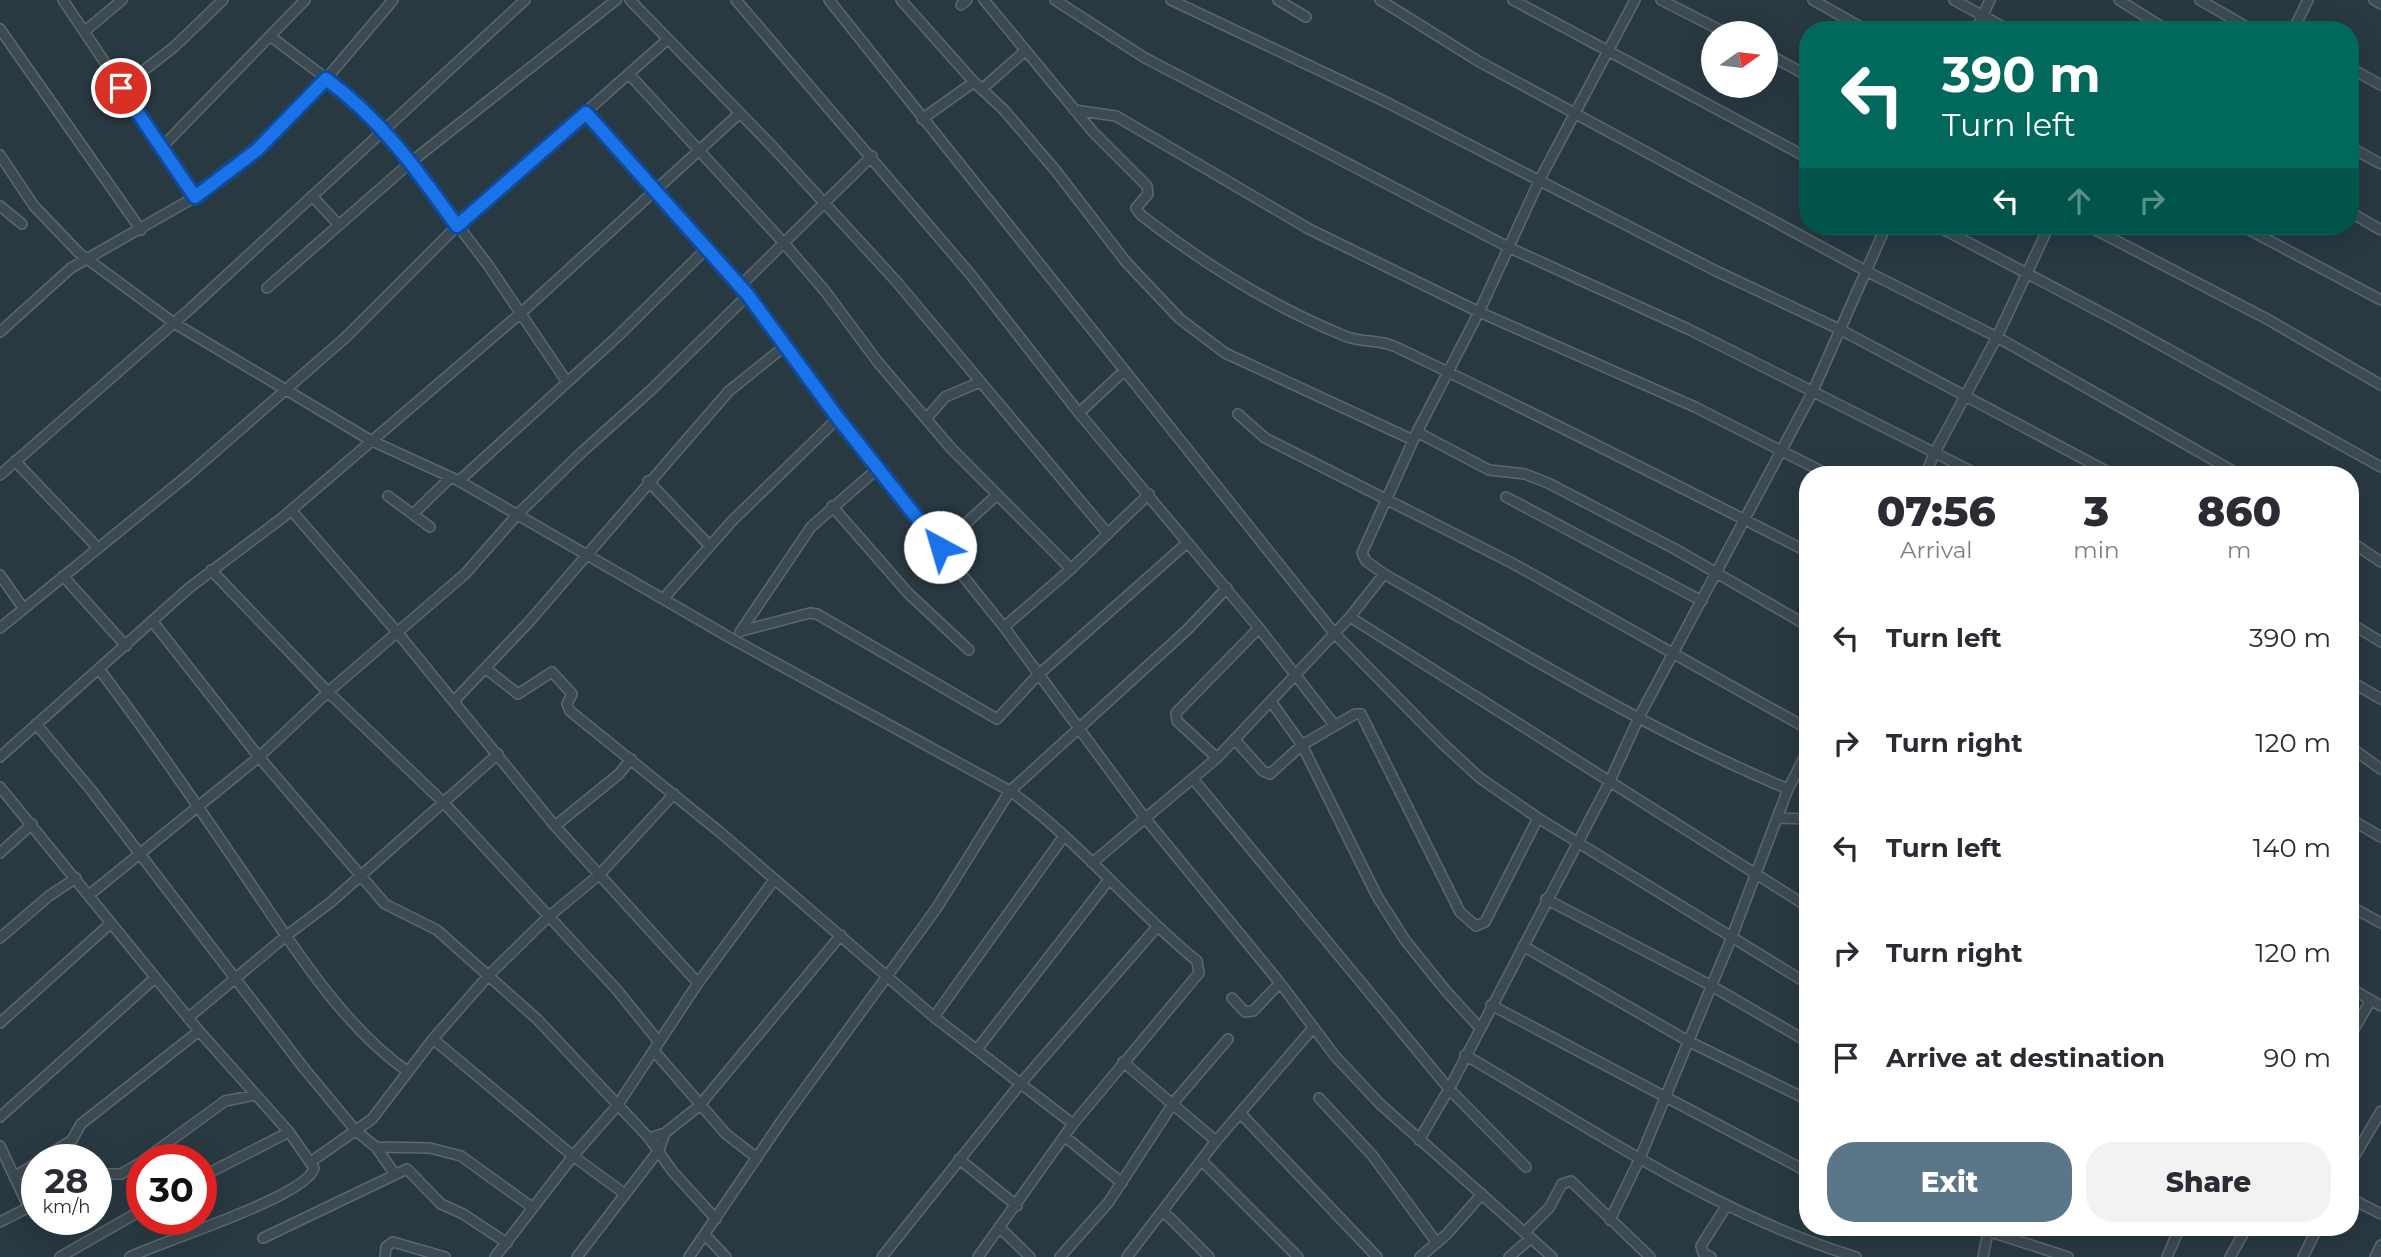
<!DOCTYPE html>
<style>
:root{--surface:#fff;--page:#f2f2f3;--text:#2b2b33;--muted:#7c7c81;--accent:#5c7689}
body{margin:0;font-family:Montserrat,sans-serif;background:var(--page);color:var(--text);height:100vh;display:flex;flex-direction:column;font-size:26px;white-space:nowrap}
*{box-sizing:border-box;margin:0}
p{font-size:23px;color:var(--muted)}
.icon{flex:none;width:38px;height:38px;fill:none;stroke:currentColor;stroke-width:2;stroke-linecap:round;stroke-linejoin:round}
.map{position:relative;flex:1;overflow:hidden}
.drawer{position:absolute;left:1799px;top:466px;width:560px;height:770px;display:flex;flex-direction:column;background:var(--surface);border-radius:28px;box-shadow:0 7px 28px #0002}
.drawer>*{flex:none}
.top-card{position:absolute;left:1799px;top:21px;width:560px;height:214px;border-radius:28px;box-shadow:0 7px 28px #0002;background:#00695c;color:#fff;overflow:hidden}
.needle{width:46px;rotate:76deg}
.tools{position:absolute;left:1701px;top:21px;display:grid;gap:14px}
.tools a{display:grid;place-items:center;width:77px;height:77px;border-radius:50%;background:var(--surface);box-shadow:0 7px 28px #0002;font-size:35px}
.speed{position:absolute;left:21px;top:1144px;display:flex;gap:14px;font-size:35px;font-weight:700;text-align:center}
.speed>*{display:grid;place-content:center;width:91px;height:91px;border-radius:50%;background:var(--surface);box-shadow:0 7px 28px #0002;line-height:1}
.speed small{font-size:18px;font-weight:400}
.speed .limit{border:10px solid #d22;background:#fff;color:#111}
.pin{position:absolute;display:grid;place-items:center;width:60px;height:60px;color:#fff;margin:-30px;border:4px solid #fff;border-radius:50%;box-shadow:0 2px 7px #0007}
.me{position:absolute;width:77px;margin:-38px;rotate:321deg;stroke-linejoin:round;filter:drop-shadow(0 0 5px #0008)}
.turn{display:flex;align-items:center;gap:24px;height:147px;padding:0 28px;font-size:32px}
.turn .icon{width:91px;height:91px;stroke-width:2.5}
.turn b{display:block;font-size:49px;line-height:60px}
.lanes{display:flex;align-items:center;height:66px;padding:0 28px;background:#0003;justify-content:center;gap:35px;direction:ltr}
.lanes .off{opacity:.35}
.eta{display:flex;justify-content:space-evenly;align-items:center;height:119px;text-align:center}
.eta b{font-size:42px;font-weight:800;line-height:49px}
.button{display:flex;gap:14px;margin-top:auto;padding:14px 28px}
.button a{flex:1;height:80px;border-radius:28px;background:var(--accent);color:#fff;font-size:28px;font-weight:800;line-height:80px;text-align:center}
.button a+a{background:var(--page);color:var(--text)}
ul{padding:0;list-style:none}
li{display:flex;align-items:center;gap:21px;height:105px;padding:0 28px}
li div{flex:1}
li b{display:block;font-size:26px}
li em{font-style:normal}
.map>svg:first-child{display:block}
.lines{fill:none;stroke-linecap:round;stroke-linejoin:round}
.street-casing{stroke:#5b686e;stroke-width:12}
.street{stroke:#3d4a51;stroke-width:9}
.route-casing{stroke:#114b97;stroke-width:18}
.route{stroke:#1a73e8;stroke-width:12}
</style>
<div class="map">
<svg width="2381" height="1257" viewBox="0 0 2381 1257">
<rect width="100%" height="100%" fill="#293941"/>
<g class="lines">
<!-- street casing -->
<g class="street-casing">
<path id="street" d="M63,0L195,197
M630,0L771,145L896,281L1108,534
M736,0L971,275L1079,413L1259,628L1335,726
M829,0L1334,633L1442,743L1480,778L1538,818L1808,984
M901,0L974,82L1004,110L1056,171L1126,262L1180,319L1225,353L1413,440
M984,0L1093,132L1147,186L1148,194L1136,208L1141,215C1204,264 1271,306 1345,336C1361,343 1380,339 1396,347C1534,413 1671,482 1808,552
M1055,0L1145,58L1510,248L1688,329L1977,474
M1171,0L1384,101L1716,271L1841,330L2112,474
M1278,0L1306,17
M1380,0L1478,61L1866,271L1997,337L2238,474
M1513,0L1808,158
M1635,0L1540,179L1479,312L1417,432L1362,553L1366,561L1384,574C1517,649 1648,731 1788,789
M1661,0L1726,33
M1813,0L1866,30
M1954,0L2009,30
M2119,0L2167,30
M2200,0L2252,30
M2374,0L2381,4
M961,5L967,0
M0,29L141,230
M1976,30L1990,0
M2293,30L2308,0
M85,31L122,0
M270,36L355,100L384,128L488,265L567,382
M1766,53L1808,76
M2350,68L2381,85
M629,74L783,242L825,291L877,361L950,447L1071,569
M121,88L174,47L223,0
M982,89L1025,51
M1074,110L1116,116L1309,229L1479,312L1695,407L1827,474
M586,113L748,295L877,469L1004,627L1145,818L1280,983L1335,1056L1380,1104L1552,1257
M922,119L974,82
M163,146L305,0
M2350,147L2381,164
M0,155L34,206L79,253L174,323L370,440L459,481L734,640L1010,791C1079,841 1132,908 1197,961L1199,973L1073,1124L978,1257
M312,196L339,225
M0,206L22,224
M2350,212L2381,230
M1937,226L2121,323L2381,467
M2088,226L2267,319L2381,385
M2242,226L2381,300
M740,286L872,156
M267,288L411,162L616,0
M0,332L71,268L195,197L256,151L326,79L393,0
M1079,413L1124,371
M1238,414L1265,438L1512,563L1808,729
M926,419L945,397L980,382
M1417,432L1489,470L1525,474L1548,483L1675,549L1808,626
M15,461L97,547
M1926,474L1934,454L1997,337L2049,226
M0,475L190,309L525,0
M459,481L618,336L708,247
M648,481L710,546
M388,496L430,527
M1506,497L1702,601
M832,506L908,593L969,650
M291,510L397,632L555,826L698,983
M413,514L450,478
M2350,541L2381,562
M940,547L997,495
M211,570L328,692L443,802L617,990L659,1042
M0,575L24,609
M63,576L126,646
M664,598L732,521L838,418
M1350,617L1808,907
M153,622L259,757L385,904L437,930L537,1019L649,1138L673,1172L716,1219
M2350,623L2381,642
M1004,627L1071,569L1149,494
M0,628L187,476L346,337L457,226L667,40
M741,631L810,613L817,614L997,719L1038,675L1187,543
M740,632L811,527L877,469
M485,668L518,694L552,672L572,694L567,704L570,711L721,833L934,1017
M99,669C150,736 197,805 244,874C290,941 340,1024 407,1071
M2350,681L2381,699
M454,701L528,623L729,391L785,346
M1272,703L1302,745L1377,896L1405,940L1446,991L1479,1027
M36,724L91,790L303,1067L356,1131L376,1147L394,1173
M1235,740L1263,771L1270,774L1302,745L1355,714H1361L1460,912L1476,926L1485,922L1538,818
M2350,747L2381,769
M0,757L189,588L282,518L521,313L740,113
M1217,758L1177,721L1176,713L1259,628
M1194,780L1449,1089L1526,1167
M0,787L199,1031L289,1132L314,1168C308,1196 162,1241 130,1257
M1777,818L1808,819
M2350,819L2381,837
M555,826L619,774L631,759
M1064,836L934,1017L1073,1124
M0,853L32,824
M1092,863L1217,758L1350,617L1384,574
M89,895L259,757L328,692L465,574L517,515L582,452L650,391L748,295
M1546,899L1710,985L1808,1042
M2350,906L2381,923
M0,938L49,896L76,878
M1523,946L1688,1041L1808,1100
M2350,988L2381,1006
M1232,998L1245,1012L1253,1011L1280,983
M1491,1005L1808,1172
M188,1018L286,936L331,902L498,754
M0,1023L111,923
M2350,1036L2371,1000
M433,1039L573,1156L625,1194
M978,1048L1108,881
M654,1051L726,1134L757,1158
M1465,1055C1591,1128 1715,1214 1856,1257
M1123,1062L1216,1141
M1319,1098L1372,1155L1437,1243
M1241,1114L1377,1257
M0,1117L155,978
M1064,1136L1122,1183
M649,1138L665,1133L699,1106L841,935
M1419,1140L1449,1089L1609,783L1639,717L1812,393L1886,226
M0,1146L29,1208
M376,1147L430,1148L461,1156L533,1208
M959,1159L1017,1206
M40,1160L72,1140L81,1124L199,1031
M144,1160L225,1101L256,1095
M1201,1160L1298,1257
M312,1161L372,1119L433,1039L489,975L547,918L599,875L674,794
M2350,1164L2381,1111
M96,1174H121L142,1162
M14,1177L37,1163
M201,1177L289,1132
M2350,1198L2381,1214
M1164,1212L1209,1257
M1610,1220L1640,1158L1731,939L1788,789L1808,750
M0,1222L37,1203
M999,1227L1030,1257
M1975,1227L2068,1257
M1525,1232L1549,1208L1562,1184L1571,1181L1650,1257
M705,1235L726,1257
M263,1238L407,1169L441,1204L463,1214L507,1243
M60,1257L142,1210
M385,1257L386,1247L393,1242L445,1257
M495,1257L573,1156L617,1106L698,983L774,880
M577,1257L659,1150L665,1133
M689,1257L783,1119L936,909L1010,791L1187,630L1227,588
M882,1257L1021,1083L1157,927
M1060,1257L1108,1203L1174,1102L1228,1039
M1127,1257L1216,1141L1313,1028
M1420,1257L1447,1234L1482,1194
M1509,1257L1531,1238
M1711,1257L1703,1253L1701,1246L1727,1205
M1983,1257L1989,1227
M2167,1257L2180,1227
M2230,1257L2247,1227
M2303,1257L2318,1227
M2375,1257L2381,1245"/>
</g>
<!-- street -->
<use href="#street" class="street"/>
</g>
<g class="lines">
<!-- route casing -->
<g class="route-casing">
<path id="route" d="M121,88L195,197L257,150L326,79C381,119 418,171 457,226L586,113L748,295L838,418L940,547"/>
</g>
<!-- route -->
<use href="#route" class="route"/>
</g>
</svg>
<div class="tools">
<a><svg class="needle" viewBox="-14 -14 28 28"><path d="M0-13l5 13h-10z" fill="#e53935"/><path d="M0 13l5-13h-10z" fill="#7c7c81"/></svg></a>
</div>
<div class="speed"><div>28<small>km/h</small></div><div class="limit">30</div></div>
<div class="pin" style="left:121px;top:88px;background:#d93025"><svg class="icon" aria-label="arrive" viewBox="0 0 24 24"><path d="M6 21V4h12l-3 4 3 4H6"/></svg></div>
<svg class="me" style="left:940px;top:547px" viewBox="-20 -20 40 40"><circle r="19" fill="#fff"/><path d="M0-13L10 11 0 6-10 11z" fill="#1a73e8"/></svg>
<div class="top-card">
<div class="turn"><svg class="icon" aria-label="left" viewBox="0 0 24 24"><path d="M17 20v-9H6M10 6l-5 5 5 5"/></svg><div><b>390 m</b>Turn left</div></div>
<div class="lanes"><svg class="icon" aria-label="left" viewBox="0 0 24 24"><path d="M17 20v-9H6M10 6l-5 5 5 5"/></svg><svg class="icon off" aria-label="ahead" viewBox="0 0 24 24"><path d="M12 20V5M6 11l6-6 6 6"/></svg><svg class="icon off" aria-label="right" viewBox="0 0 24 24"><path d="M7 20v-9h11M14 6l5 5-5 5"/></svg></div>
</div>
<section class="drawer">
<div class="eta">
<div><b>07:56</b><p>Arrival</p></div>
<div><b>3</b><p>min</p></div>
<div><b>860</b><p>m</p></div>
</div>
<ul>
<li><svg class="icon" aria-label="left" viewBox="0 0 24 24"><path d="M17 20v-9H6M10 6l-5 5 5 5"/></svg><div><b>Turn left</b></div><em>390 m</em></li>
<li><svg class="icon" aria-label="right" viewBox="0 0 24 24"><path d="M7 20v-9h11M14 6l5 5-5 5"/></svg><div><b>Turn right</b></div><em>120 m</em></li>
<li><svg class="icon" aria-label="left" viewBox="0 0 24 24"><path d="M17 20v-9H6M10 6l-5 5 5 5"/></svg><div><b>Turn left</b></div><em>140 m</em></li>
<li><svg class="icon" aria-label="right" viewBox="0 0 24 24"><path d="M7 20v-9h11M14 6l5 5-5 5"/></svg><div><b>Turn right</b></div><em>120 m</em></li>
<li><svg class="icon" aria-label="arrive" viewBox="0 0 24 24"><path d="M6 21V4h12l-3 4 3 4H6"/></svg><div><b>Arrive at destination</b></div><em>90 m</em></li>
</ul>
<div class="button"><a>Exit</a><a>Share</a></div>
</section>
</div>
